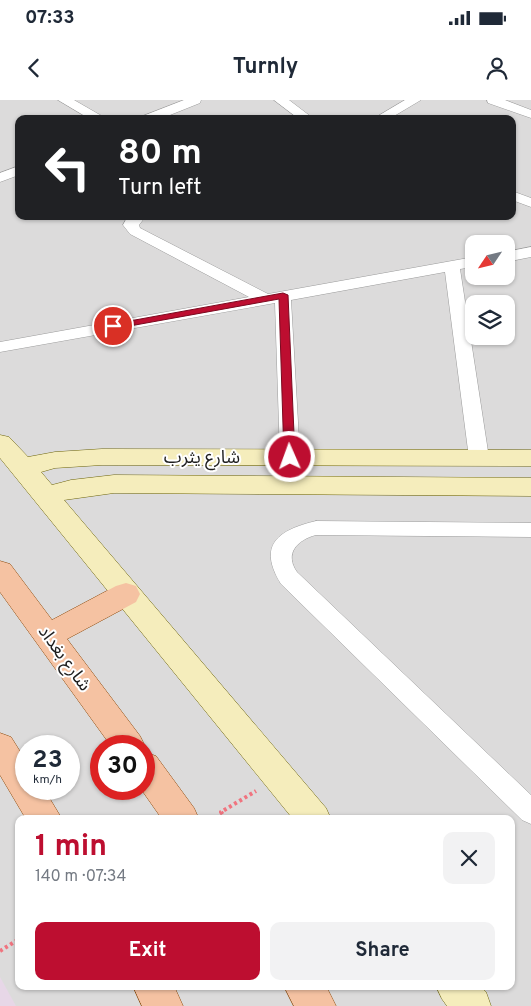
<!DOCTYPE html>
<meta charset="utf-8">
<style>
:root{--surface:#fff;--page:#f2f2f3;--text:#1f2937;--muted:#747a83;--accent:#bd0e30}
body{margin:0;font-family:Overpass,"Noto Sans Arabic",sans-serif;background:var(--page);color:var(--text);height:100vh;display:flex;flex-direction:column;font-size:19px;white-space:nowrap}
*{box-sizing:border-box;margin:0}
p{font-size:16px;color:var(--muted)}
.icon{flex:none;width:28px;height:28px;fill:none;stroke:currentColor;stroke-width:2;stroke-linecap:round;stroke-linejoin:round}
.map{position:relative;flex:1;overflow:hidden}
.sheet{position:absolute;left:15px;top:715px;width:500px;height:175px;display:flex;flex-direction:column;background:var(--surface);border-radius:10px;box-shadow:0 1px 4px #0004}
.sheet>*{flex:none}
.top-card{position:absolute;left:15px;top:15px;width:501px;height:105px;border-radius:10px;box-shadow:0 1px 4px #0004;background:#202124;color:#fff;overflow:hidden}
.needle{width:32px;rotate:235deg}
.buttons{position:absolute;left:465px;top:135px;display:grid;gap:10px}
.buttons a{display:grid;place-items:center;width:50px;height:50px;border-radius:10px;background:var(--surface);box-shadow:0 1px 4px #0004;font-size:25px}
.speed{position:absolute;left:15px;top:635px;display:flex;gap:10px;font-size:25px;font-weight:700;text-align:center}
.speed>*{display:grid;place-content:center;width:65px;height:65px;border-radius:50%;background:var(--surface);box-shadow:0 1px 4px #0004;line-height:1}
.speed small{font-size:12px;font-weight:400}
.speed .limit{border:8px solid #d22;background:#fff;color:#111}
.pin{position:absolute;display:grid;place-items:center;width:42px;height:42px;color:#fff;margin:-21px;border:2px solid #fff;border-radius:50%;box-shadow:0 1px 5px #0007}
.me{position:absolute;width:55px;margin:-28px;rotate:358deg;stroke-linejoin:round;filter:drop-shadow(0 0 4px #0008)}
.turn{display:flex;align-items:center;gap:18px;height:105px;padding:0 20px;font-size:22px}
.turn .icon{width:65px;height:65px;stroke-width:2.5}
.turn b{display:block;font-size:35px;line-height:42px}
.round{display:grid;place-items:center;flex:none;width:52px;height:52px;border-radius:10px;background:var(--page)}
.headline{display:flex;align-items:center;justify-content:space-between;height:85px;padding:0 20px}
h1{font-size:30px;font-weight:700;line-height:38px;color:var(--accent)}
.button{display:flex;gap:10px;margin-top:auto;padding:10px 20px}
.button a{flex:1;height:58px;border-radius:10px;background:var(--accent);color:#fff;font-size:20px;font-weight:700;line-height:58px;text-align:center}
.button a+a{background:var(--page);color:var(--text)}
.status{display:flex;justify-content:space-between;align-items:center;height:35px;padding:0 25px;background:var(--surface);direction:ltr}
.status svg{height:14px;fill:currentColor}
header{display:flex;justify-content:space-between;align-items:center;height:65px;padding:0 20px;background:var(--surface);font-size:22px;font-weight:700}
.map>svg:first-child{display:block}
.residential{fill:#dcdbdb;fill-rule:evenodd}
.industrial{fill:#e7d7e7}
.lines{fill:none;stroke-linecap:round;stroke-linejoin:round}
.street-casing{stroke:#9b9b9b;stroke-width:1}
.secondary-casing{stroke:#6d650c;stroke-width:1}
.primary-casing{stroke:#8d490a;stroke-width:1}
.path{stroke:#f0747f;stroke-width:4;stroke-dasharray:3 3;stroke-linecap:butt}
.street{fill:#fff;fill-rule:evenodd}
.secondary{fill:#f5edbc;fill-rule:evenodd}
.primary{fill:#f5c2a2;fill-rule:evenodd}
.route{fill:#bd0e30;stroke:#7b091f}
.labels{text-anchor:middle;stroke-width:4;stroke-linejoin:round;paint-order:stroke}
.street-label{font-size:18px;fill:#1e1e1e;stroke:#fff}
</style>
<div class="status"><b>07:33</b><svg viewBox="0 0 49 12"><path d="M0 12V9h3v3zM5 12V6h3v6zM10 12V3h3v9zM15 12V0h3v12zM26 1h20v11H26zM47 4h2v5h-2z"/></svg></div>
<header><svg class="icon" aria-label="back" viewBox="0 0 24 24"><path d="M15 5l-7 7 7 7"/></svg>Turnly<svg class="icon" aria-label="person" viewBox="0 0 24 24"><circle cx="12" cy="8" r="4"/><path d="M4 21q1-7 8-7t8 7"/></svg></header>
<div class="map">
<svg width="531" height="906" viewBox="0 0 531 906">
<rect width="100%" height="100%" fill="#eee9e4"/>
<!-- residential -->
<path class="residential" d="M0,0H531V906H0ZM19,19H512V116H19ZM474,144H506V176H474ZM474,204H506V236H474ZM26,646H69V689H26ZM101,646H144V689H101ZM19,719H511V886H19Z"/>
<!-- industrial -->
<path class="industrial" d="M0,877L16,906H0Z"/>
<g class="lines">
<!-- street casing -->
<g class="street-casing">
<path id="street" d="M58,0H74L107,19H90Z
M184,0H201L200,3L160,19H142L143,16Z
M274,0H289L314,19H299Z
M405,0H421L389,19H373Z
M487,0H505L531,10V18L488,3Z
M19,66V75L0,82V73Z
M512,91L531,98V107L512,100Z
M128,116H146L139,125L140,128L268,194L474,157V167L460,169L489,358L486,363L479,364L472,363L469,358L445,172L291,200L300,357L297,362L290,363L283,362L280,357L275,203L0,252V242L249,197L130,134L123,125Z
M531,147V157L506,162V152Z
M316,421L531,423V437L316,435C297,440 284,454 297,472L531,695V724L522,720L281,484C257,445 278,430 316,421Z"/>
</g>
<!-- secondary casing -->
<g class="secondary-casing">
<path id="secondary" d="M0,335L9,337L28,357L55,352L102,349L531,350V366L102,365L55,368L41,372L52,385L71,380L114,375L531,378V396L114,393L64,400L326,708L331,719H293L0,358Z
M436,886H480L486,892L491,906H447L442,899Z"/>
</g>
<!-- primary casing -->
<g class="primary-casing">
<path id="primary" d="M0,461L10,464L52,520L116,486L126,483L136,486L140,494L136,502L67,539L140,636L145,646L144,649V646H111L0,492Z
M0,633L11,637L26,661V689H44L62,719H26L0,675Z
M144,652L156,656L194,708L199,719H162L141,689H144Z
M133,886H174L183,906H142Z
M284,886H326L336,906H294Z"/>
</g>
<!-- path -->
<path class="path" d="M226,719L221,712L256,691
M0,851L19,839"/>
<!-- street -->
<use href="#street" class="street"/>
<!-- secondary -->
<use href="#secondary" class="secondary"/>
<!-- primary -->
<use href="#primary" class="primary"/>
</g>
<!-- route -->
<path class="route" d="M283,193L288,195L295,357L290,361L284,357L279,199L113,229L109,226L113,224Z"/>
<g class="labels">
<!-- street labels -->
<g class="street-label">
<text x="202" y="363">شارع يثرب</text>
<text transform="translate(65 558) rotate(54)" y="6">شارع بغداد</text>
</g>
</g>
</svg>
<div class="buttons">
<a><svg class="needle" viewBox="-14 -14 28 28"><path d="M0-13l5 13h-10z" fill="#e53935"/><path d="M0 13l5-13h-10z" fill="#747a83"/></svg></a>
<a><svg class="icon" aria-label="layers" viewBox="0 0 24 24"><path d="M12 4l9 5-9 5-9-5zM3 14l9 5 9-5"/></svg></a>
</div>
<div class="speed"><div>23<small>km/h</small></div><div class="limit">30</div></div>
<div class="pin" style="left:113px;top:226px;background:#d93025"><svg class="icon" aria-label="arrive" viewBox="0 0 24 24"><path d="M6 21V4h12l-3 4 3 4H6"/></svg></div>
<svg class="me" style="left:290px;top:357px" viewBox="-20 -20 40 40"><circle r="17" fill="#bd0e30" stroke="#fff" stroke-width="3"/><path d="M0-11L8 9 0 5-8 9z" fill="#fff"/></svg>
<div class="top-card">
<div class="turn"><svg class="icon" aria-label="left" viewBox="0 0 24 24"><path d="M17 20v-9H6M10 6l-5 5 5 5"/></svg><div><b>80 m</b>Turn left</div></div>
</div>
<section class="sheet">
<div class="headline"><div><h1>1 min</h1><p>140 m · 07:34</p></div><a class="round"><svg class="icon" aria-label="close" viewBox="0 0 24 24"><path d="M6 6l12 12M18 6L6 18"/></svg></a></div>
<div class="button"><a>Exit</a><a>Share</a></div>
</section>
</div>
